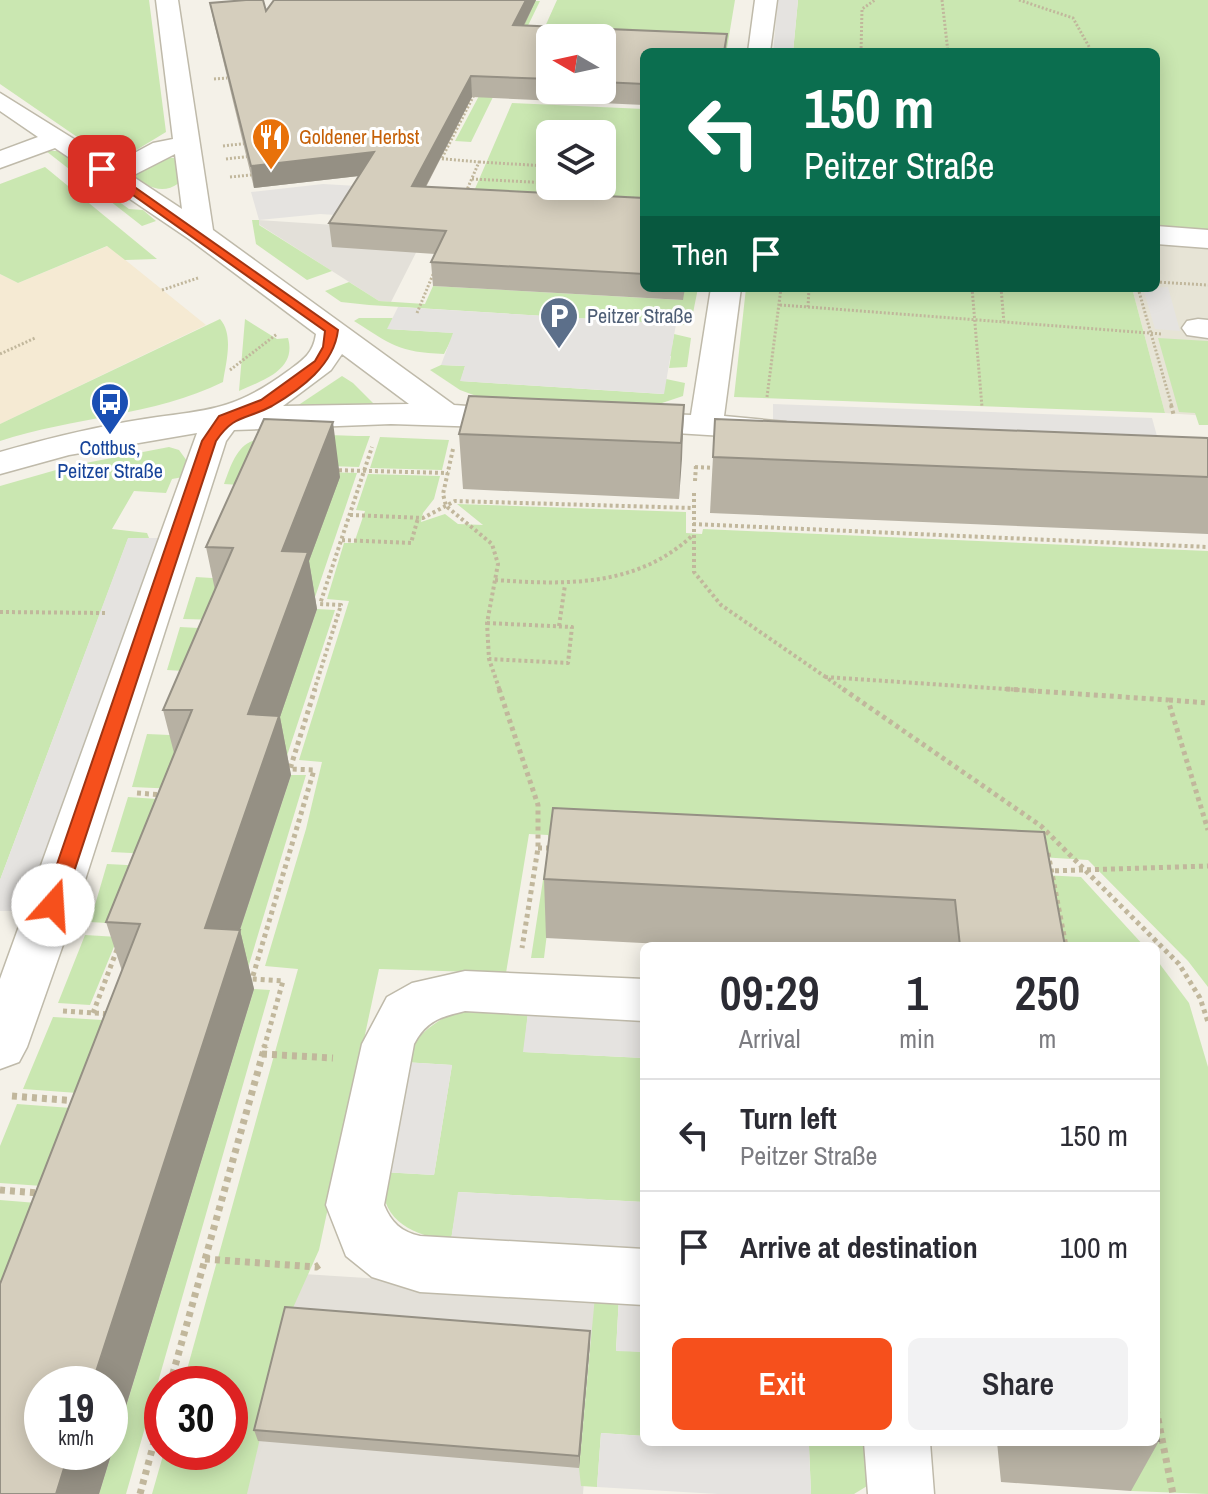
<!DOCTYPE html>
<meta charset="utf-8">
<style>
:root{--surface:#fff;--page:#f2f2f3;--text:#2b2b33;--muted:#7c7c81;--line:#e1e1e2;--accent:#f6501c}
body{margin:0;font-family:"Archivo Narrow",sans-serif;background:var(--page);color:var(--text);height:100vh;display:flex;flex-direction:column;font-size:30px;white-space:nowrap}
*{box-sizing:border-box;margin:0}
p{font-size:26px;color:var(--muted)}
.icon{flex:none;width:44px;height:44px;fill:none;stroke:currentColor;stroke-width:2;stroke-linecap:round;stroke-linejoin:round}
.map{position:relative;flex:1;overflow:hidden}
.panel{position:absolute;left:640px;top:942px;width:520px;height:504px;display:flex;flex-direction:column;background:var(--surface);border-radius:12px;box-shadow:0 4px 20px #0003}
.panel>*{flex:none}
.banner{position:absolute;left:640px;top:48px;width:520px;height:244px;border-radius:12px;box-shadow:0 4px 20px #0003;background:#0b6e4f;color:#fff;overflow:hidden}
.needle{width:52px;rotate:279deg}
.buttons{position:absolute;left:536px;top:24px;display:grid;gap:16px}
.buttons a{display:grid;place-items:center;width:80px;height:80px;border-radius:12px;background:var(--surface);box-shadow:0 4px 20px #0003;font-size:40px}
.speed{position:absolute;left:24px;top:1366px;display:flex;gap:16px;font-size:40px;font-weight:700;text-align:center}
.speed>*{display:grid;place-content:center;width:104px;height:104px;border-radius:50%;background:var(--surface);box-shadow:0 4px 20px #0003;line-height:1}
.speed small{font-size:20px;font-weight:400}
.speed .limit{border:12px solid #d22;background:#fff;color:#111}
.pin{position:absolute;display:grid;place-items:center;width:68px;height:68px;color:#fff;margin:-34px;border-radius:16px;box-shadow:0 4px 12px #0006}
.me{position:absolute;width:88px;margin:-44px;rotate:19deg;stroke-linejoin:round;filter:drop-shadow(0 0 6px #0008)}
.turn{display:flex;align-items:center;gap:28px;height:168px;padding:0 32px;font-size:36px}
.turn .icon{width:104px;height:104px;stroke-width:2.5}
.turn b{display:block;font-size:56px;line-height:68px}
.then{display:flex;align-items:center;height:76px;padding:0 32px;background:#0003;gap:16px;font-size:30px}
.eta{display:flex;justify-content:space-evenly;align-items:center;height:136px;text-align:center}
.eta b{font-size:48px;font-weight:600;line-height:56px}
.primary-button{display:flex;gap:16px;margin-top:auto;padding:16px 32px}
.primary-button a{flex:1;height:92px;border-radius:12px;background:var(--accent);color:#fff;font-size:32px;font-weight:600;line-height:92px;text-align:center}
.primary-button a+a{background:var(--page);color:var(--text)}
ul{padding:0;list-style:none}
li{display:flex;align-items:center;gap:24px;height:112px;padding:0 32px;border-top:2px solid var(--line)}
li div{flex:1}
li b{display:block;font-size:30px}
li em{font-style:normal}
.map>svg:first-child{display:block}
.residential{fill:#e7e4d6}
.commercial{fill:#f5ead3}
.industrial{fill:#e3e0d9}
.green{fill:#cae7b1;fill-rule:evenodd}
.parking{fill:#e5e3e0}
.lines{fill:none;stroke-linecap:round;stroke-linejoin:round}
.minor-casing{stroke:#bfbaaa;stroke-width:3}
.path-far3{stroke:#c1b79c;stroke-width:3;stroke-dasharray:2 2;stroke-linecap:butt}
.path-far2{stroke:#c1b79c;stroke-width:4;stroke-dasharray:3 3;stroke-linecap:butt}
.path-far1{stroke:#c1b79c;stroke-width:5;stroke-dasharray:4 4;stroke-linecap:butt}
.path{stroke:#c1b79c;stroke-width:7;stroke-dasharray:5 5;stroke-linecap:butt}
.minor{fill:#fff;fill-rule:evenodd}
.wall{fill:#b7b1a3;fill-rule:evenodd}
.shaded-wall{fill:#959084}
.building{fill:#d5cebd;stroke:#959084;stroke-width:2}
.route{fill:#f6501c;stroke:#a03412;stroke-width:2}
.labels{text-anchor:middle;stroke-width:6;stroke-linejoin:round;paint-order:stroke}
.far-food-label{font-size:20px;fill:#c56008;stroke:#fff;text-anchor:start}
.far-service-label{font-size:20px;fill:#4e5e75;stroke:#fff;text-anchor:start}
.far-transit-label{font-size:20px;fill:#164399;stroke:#fff}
</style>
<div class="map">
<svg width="1208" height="1494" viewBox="0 0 1208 1494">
<rect width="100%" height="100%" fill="#f4f1e8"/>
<!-- residential -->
<path class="residential" d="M1156,230L1208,233V416L1165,413L1132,288H1156Z"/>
<!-- commercial -->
<path class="commercial" d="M108,246L206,325L0,424V274L18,283Z"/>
<!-- industrial -->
<path class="industrial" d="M252,220H258L427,231L391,302L379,301Z
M288,1273L597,1293L583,1494H236Z"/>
<!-- green -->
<path class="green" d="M0,0H149L166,132L115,163L0,84Z
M509,0L540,1L471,142L455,141L480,94Z
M557,0H735L727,48L602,43V38L539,40Z
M798,0H1208V245L1156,242V52H793Z
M512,103L644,109V207L471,198ZM550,134H602V186H550Z
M46,151H61L106,184L103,190L129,209L143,210L156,221L142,226Z
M159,157L175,158L179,183C161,196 147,186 131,174Z
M45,167L157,259L125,260L107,246L18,283L0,274V184Z
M252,220H259V225L332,271L307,280L256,244Z
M349,282L379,301L425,304L433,286L682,300L685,288H698L691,323L687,325L369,305L341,302L325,291Z
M746,288H1132L1165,413L734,397Z
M359,318H393L388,329L672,346L674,334L691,338L687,367L669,368L671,356L450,342L444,354C398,352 392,345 354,321Z
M220,319C234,335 226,362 223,382C154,416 73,417 0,441V424Z
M245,319L277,339L288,338C297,370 263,380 239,391Z
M1158,338L1208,341V425H1199L1195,413L1179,412Z
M441,365L465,366L461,381L663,394L666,379L685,383L683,396L653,406L479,397L460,390L430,370Z
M342,376L353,383L375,405L297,406Z
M370,436L359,467L265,464L255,486L224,484C229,471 235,449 250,442C277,430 339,437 370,436Z
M380,437L449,440L442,470L370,468Z
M169,447L179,450L187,461L183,477L172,479L166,493L134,491L112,529L147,533L149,538L128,539L0,880V486L70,466Z
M294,471L357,473L311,609L292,608Z
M368,474L440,476L434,499L423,513L421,522L445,514L458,524L483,525L457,504L686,512V533L702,534L703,529L1208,551V987L1188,961L1088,860L1040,857L1043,875L1081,877L1144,946H1037L555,868L544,958H531L549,841L548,835L529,834L506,973L379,969L319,1250L288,1319L247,1494H152L164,1452H230V1384H183L298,969L265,966L306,829L322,762L299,760L349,601L327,599L344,543H354L365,511L356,510Z
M196,577L228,579L221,620L183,619Z
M317,609L335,610L281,774L260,773Z
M180,627L235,630L200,672L167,670Z
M147,734L192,736L177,789L132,787Z
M291,775H306L242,988L221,987Z
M128,797L172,800L151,854L111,852Z
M107,864L146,866L123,924L90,922Z
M85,935L118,937L90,1005L58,1003Z
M1156,959L1189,1003L1208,1067V1494L1131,1491L1123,1442H1156Z
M254,989L270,990L126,1494H99Z
M458,1011L528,1012L524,1052L644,1058V1202L459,1192L451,1240C411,1236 377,1219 383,1172L434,1175L452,1065L403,1062C417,1035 431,1023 458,1011Z
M53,1017L119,1021L91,1094L23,1089Z
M17,1104L85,1109L56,1187L0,1183V1146Z
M0,1200L49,1204L0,1291Z
M595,1296L619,1297L616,1350L644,1352V1436L601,1433L597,1487L581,1486L579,1468Z
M742,1442H869L872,1483L854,1494H811L809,1446Z"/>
<!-- parking -->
<path class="parking" d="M778,0H798L793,52H773Z
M323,184L443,191L429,221L320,214L259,220L251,192Z
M1168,287L1180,331L1155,329L1143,288Z
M398,307L676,324L664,394L460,381L465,366L441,365L453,333L387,329Z
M773,404L1152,418L1157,436L773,421Z
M128,538H161L31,911H0V880Z
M528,1012L644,1018V1058L523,1052Z
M403,1062L452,1065L434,1175L383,1172Z
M458,1192L644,1202V1251L451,1240Z
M619,1297L644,1298V1352L616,1351Z
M601,1433L644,1436V1442L809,1446L811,1494H718L597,1487Z"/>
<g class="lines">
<!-- minor casing -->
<g class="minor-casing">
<path id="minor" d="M156,0H178L213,230L454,405L534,411L539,418L534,425L522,428L391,424L234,430L226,441L77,905L27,1047L19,1062L0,1069V979L197,433L69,455L0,474V452C42,440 83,430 126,422C197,409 226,417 288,371C303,360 313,354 316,334L189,239L55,148L0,168V151L38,137L0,111V93L114,164L153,143L173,139ZM175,154L182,209L132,176ZM342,354L409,404L283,406L331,370Z
M755,0H777L770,52H748Z
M1156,226L1208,230V248L1156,244Z
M711,288H741L724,416L786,422L791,429L786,436L774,439L611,429L606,422L611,415L623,412L691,415Z
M1198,319L1208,320V338L1187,335L1182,328L1187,321Z
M465,971L644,979V1021L465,1011C440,1017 426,1021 414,1044L384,1205C391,1222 401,1232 420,1236L644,1249V1305L420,1292L372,1277L346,1256L326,1205L362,1044L387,997L412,983Z
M864,1442H930L934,1494H868Z"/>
</g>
<!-- path-far3 -->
<path class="path-far3" d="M942,0L948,52
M1019,0L1073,18L1092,52
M861,52L862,9L875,0
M214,79L227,78
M223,146L249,143
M434,158L479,162L466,192
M442,158L476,91
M226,159L252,156
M479,162L547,166L540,182
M230,177L251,175
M472,179L550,183
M1156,282L1208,285
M972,288L982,407
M1001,288L1004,323
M1138,288L1172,407
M162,290L198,278
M780,305L808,307L809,288
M808,307L1162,334
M417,313L434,272
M0,354L35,338
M230,370L277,334
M767,397L781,288"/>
<!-- path-far2 -->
<path class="path-far2" d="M1171,405L1174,416
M453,449L443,494L446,506L492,544L498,564L487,623L489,659L500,691
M695,467L715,468
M333,470L448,473
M695,481L696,465
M694,493V572L721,605L846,691
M350,515L423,518L455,501L693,508
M693,524L1208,547
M342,540L411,543L418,518
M495,580C567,585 636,587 692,536
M0,612L106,613
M487,623L572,627L568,663L489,659
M559,626L565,585
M825,677L1036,691
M314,691L341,605L320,604L372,447"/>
<!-- path-far1 -->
<path class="path-far1" d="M499,689L538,805V848L522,948
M843,689L1041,826L1179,964L1200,998L1208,1022
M1006,689L1168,700L1208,830
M1169,700L1208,703
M137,793L163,795
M538,848H553
M1048,853L1066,946
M1047,871L1208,866
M63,1011L109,1014
M93,1013L118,947
M264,1048L283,981L252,979L314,770L290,769L315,689"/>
<!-- path -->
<path class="path" d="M262,1054L333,1058
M12,1096L77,1101
M0,1190L39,1193
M205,1259L316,1267L322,1263
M170,1384L265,1046
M1156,1409L1173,1494
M140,1494L162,1413"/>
<!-- minor -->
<use href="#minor" class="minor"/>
</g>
<!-- wall -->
<path class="wall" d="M274,0H536L524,26L727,34L726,52H644V105L472,97L426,187L644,198V288H685L683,300L433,286L431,262L435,254L332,247L329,223L359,176L254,188L214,23L210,3L266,11ZM550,38H602V90H550Z
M684,405L679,499L463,489L459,434Z
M715,419L1208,438V534L710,513Z
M340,477L309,561L317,609L280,717L291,775L240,930L254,989L99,1494H0L122,971L106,922L174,753L163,710L215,590L206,547Z
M1044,832L1065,946H700L546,938L544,879Z
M590,1343L579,1468L258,1441L254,1430Z
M1156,1424L1159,1441L1131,1491L1001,1482L997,1442H1156Z"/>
<!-- shaded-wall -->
<path class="shaded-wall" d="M526,0H536L514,45L513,25Z
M471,76L472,97L414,209L412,186Z
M374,152L376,174L254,188L251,166Z
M684,405L682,459L679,499L681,443Z
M333,422L340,477L309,561L317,609L280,717L291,775L221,987L205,928L282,551Z
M240,930L254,989L99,1494H56L69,1452H110V1384H92Z
M590,1331V1343L579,1468V1456Z"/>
<!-- building -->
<path class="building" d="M246,0H263L266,11L274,0H526L513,25L727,34L724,52H644V84L602,82V38H550V79L471,76L412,186L644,198V274L431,262L446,231L329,223L374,152L251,166L210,3Z
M469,396L684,405L681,443L459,434Z
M264,419L333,422L282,551L308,552L248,714L279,716L205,928L240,930L92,1384H42V1452H69L56,1494H0V1284L140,924L106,922L192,710H163L233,548L206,547Z
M715,419L1208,438V477L713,457Z
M553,808L1044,832L1065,946H960L955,900L544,879Z
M285,1307L590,1331L579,1456L254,1430Z
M1156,1424L1159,1441H1156Z"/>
<!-- route -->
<path class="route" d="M99,167H106L338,330C334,365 301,389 272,406C246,420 234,414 216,441L63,905L53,912L43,905L202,441L219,416L261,400L315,361L323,347L325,331L99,171Z"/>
<!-- icons -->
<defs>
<g id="restaurant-pin" transform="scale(2)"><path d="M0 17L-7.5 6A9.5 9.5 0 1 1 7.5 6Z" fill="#e8710a" stroke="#fff"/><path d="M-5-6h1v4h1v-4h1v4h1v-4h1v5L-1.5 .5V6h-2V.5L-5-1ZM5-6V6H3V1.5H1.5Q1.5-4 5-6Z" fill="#fff"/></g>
<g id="parking-pin" transform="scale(2)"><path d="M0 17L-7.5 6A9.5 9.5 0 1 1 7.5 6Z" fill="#5c6f8a" stroke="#fff"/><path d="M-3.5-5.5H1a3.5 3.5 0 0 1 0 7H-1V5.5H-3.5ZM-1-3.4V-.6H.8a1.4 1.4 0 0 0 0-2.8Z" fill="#fff"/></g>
<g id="bus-pin" transform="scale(2)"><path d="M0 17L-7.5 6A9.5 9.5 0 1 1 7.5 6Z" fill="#1a4fb4" stroke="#fff"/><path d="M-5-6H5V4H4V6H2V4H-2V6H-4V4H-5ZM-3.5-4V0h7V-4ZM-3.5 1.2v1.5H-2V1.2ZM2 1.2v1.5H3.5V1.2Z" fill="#fff"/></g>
</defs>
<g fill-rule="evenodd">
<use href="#restaurant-pin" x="271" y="137"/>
<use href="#parking-pin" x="559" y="316"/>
<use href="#bus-pin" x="110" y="402"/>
</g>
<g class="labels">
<!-- far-food labels -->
<g class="far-food-label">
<text x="299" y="144">Goldener Herbst</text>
</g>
<!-- far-service labels -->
<g class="far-service-label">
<text x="587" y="323">Peitzer Straße</text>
</g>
<!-- far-transit labels -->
<g class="far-transit-label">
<text x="110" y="455">Cottbus,<tspan x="110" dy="23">Peitzer Straße</tspan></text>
</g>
</g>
</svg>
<div class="buttons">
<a><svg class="needle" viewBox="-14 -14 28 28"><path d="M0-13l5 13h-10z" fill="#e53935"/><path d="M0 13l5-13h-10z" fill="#7c7c81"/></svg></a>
<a><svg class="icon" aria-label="layers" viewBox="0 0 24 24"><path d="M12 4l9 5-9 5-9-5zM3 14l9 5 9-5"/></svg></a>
</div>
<div class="speed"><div>19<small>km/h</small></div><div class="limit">30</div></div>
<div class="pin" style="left:102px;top:169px;background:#d93025"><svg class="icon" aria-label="arrive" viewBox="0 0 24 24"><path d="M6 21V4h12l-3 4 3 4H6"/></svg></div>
<svg class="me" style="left:53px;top:905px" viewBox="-20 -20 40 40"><circle r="19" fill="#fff"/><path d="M0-13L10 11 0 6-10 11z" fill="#f6501c"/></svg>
<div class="banner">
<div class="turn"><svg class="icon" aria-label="left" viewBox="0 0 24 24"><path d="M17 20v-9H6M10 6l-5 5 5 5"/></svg><div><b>150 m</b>Peitzer Straße</div></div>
<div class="then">Then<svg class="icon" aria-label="arrive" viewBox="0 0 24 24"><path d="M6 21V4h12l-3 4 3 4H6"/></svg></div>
</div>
<section class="panel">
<div class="eta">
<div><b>09:29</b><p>Arrival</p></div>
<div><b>1</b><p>min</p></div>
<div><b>250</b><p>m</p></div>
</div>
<ul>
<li><svg class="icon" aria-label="left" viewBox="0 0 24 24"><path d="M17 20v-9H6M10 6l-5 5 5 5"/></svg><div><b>Turn left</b><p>Peitzer Straße</p></div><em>150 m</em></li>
<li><svg class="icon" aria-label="arrive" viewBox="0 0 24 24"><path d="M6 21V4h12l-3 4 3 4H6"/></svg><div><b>Arrive at destination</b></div><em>100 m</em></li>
</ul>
<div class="primary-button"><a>Exit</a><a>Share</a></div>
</section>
</div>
